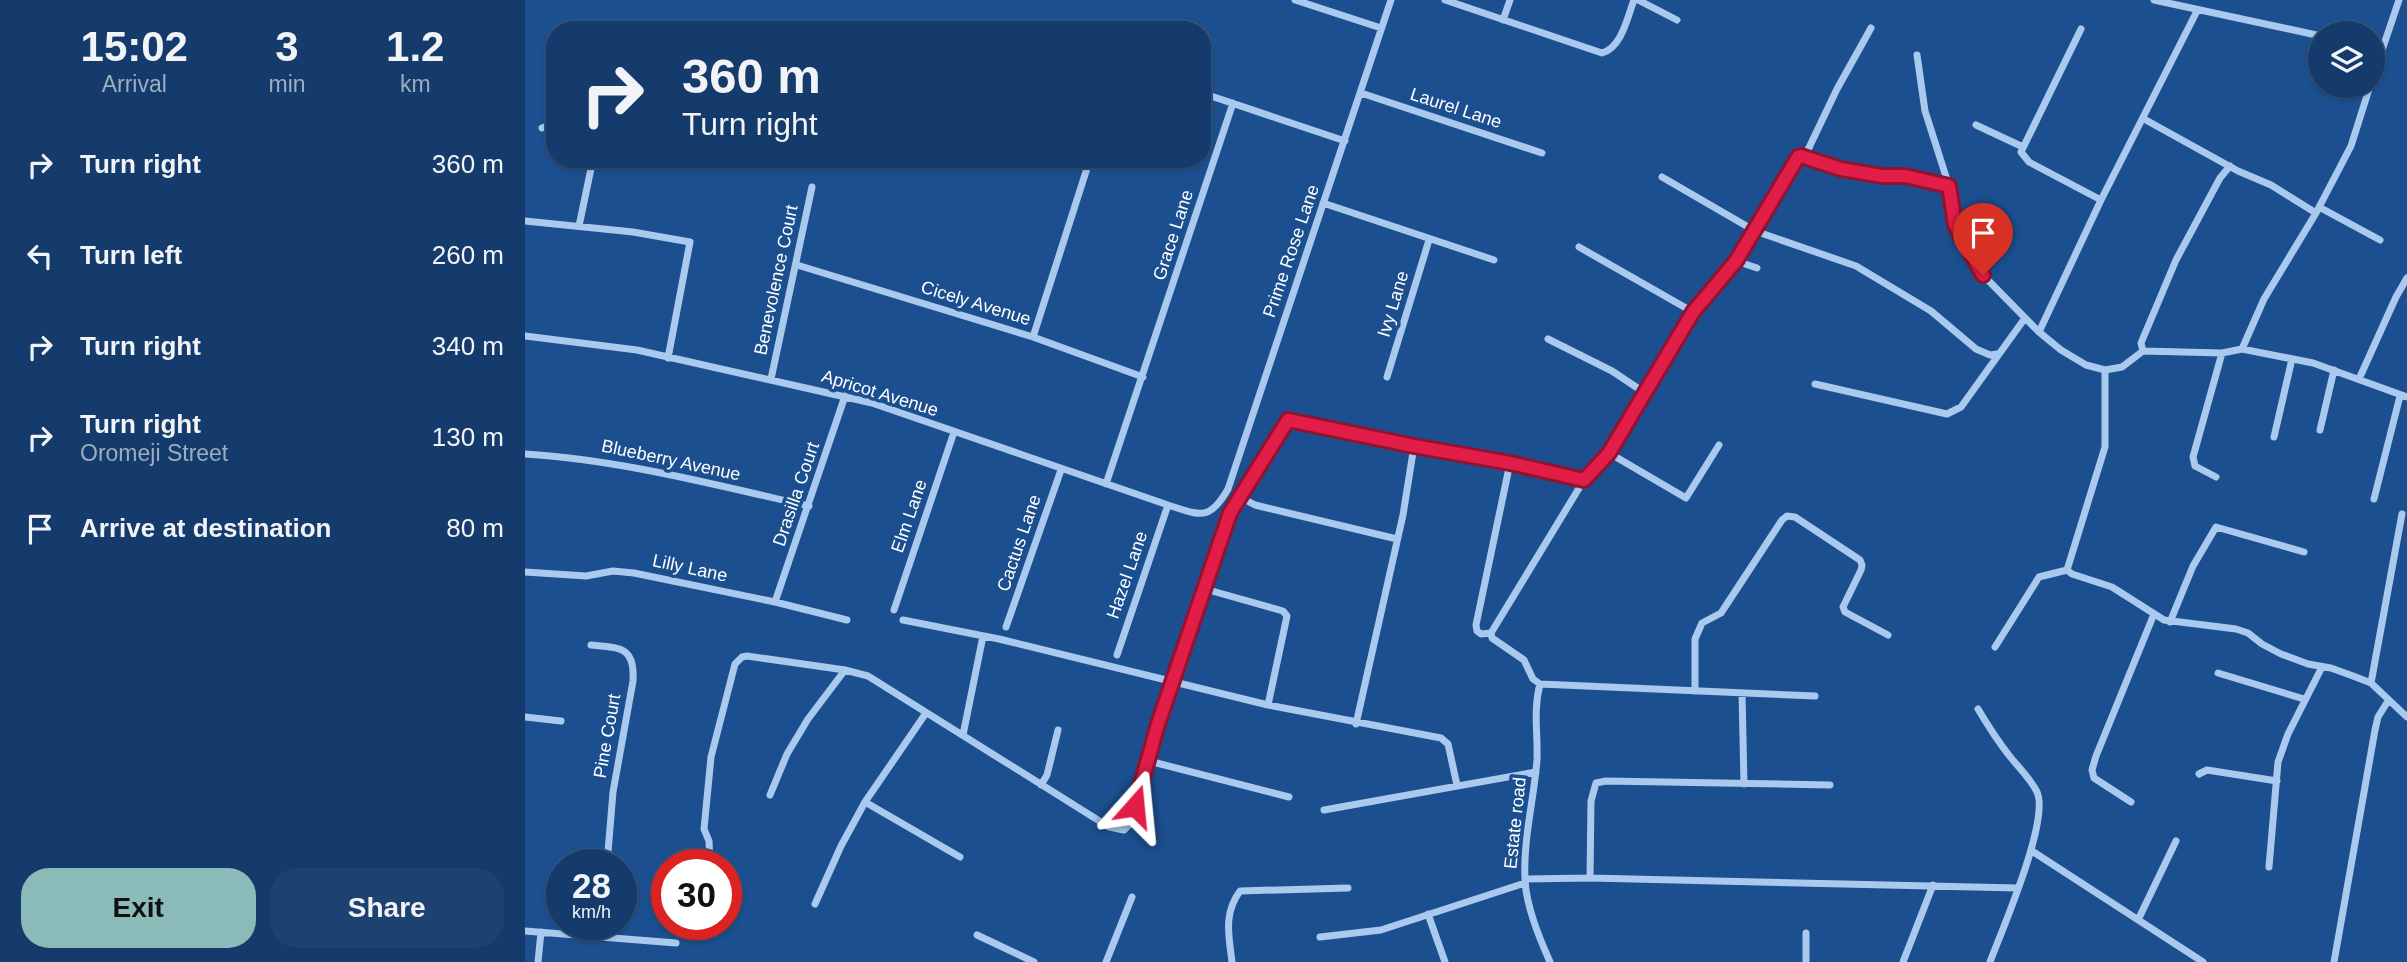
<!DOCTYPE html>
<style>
:root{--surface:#143b6b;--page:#1d4271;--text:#f1f3f6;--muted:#9dadc1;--line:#33557e;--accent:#8bbbb9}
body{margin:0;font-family:Arial,sans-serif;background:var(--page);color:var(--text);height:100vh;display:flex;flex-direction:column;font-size:26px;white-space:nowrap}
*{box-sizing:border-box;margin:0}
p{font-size:23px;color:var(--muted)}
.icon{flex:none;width:38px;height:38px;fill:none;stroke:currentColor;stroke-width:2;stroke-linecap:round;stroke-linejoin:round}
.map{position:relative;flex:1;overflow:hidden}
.side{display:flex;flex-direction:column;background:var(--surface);width:525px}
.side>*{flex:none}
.top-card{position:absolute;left:21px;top:21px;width:665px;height:147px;border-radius:28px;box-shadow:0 2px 5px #0004,0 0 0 2px var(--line);background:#143b6b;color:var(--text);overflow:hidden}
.fabs{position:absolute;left:1783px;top:21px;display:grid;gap:14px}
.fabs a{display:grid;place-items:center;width:77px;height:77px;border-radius:50%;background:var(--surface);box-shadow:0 2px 5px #0004,0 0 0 2px var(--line);font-size:35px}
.speed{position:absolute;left:21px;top:849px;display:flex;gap:14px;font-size:35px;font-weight:700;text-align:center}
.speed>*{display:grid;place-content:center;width:91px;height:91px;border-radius:50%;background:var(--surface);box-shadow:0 2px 5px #0004,0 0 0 2px var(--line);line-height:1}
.speed small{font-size:18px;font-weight:400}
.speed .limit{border:10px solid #d22;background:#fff;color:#111}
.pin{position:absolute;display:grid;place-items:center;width:60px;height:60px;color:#fff;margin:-72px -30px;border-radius:50% 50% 50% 0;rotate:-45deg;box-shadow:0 0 7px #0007}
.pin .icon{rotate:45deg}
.me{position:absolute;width:77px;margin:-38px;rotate:18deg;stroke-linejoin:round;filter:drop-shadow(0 0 5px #0008)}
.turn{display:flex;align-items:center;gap:24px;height:147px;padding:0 21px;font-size:32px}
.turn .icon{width:91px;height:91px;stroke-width:2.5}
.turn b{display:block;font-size:49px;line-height:60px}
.eta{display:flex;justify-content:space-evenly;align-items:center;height:119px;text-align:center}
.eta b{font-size:42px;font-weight:700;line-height:49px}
.primary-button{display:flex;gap:14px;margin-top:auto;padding:14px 21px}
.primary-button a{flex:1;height:80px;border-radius:28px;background:var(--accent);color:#111;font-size:28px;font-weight:700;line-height:80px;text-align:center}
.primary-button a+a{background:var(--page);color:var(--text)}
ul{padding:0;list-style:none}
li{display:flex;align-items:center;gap:21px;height:91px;padding:0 21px}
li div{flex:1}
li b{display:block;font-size:26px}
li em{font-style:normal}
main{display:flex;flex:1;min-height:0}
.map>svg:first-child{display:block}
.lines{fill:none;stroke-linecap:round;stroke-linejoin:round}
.minor{stroke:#a9c9ee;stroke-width:7}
.route-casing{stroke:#92132f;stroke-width:18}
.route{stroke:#e11d48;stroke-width:12}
.labels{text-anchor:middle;stroke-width:7;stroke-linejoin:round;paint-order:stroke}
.street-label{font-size:18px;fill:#fff;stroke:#1b4f8f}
</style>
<main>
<section class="side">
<div class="eta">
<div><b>15:02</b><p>Arrival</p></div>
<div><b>3</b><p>min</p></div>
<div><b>1.2</b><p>km</p></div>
</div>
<ul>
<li><svg class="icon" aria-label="right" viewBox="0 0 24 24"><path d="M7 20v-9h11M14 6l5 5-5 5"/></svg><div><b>Turn right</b></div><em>360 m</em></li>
<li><svg class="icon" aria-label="left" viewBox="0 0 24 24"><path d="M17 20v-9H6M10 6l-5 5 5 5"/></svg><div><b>Turn left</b></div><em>260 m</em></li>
<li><svg class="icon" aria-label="right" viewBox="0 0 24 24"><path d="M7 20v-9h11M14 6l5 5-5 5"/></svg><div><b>Turn right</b></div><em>340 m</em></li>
<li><svg class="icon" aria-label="right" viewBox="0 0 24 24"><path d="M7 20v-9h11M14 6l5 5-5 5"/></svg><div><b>Turn right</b><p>Oromeji Street</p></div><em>130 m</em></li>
<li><svg class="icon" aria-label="arrive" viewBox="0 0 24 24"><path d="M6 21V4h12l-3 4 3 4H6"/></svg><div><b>Arrive at destination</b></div><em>80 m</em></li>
</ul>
<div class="primary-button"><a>Exit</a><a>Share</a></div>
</section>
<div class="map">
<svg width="1882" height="962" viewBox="0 0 1882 962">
<rect width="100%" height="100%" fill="#1b4f8f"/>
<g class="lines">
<!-- minor -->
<path class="minor" d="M770,0L856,28
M920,0L1077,53C1097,47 1102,18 1109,0
M1113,0L1152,20
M1629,0L1796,36
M978,20L985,0
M1556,29L1496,152L1504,162L1576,200
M1392,55L1400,111L1424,186L1430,225L1458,275L1514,332L1536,350L1561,365L1580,370L1597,367L1618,351L1697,353L1717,349L1788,363L1882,397
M1848,77L1874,0
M677,93L820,141
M836,93L1017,153
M1619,119L1713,171L1746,185L1791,213
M1451,125L1498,147
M17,128L30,123
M1280,156L1316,169L1357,176H1380L1424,186
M1137,177L1230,231L1331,266L1406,311L1451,349L1465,355L1472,354
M798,203L969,260
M1794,207L1855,240
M0,221L108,232L165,242L143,358
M54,226L68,159
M1054,247L1168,312
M1211,261L1232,268
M272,265L508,337L618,377
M1514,332L1576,200L1672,11
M0,336L112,350L347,403L643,505C675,515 684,522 703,489L866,0
M508,337L565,159
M1023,339L1087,371L1120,393
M1717,349L1739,299L1791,213L1826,146L1845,86
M1618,351L1616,343L1651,260L1695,178L1705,166
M1580,370V447L1542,570L1547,574L1587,587L1639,620L1711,629L1723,633L1737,644L1756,654L1783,664L1806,668L1828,676L1846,683L1882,717
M862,377L904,240
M246,379L287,187
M1834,379L1871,297L1882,278
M1290,384L1422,414L1436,407L1500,318
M1795,430L1809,370
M1749,437L1767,359
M1084,453L1161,498L1194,445
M0,454C97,460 190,485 284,506
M1691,477L1670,466L1668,457L1697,353
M581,484L708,103
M715,497L730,505L872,539
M1849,499L1875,396
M0,572L61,576L88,571L109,573L250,602L322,620
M680,589L758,611L762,616L743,705
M250,602L320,396
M369,610L429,432
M378,620L474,639L743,705L916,738L923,744L932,785
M1645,622L1668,566L1691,527L1779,552
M481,627L536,470
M966,633L956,634L952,631L951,625L985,463
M66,645C95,648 110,646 108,681L88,792L82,864
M1470,647L1514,577L1542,570
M592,655L643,505
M1693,673L1779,699
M1846,683L1877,514
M1015,684C1008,710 1013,734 1012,760C1009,799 998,839 1000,879C1001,906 1014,937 1025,962
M1170,691V639L1177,623L1196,613L1257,520L1262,516L1270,517L1335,560L1337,565L1336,570L1318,607L1320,612L1363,635
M1217,693L1219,784
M1290,696L1015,684L1008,679L999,660L967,638L966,633L1059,480L1084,453L1168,312L1211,261L1273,157L1280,156L1312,89L1346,28
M1453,709C1462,724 1472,740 1483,754C1492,766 1506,779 1512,792C1525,820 1477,930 1465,962
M0,717L36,721
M831,724L878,515L889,446
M438,735L458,636
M624,761L764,797
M1674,774L1682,770L1752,781
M516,785L522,775L533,730
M245,795L262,754L283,719L320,670
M340,802L435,857
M1606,802L1569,778L1567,770L1571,756L1629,614
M799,810L1011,772
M1507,851L1678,962
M185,864L184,841L179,829L186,757L210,664L217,657L222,656L320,670L343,676L584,827L599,830L604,825L633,724L705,513L761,421L766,419L889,446L985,463L1059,480
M1744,867L1753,762L1763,734L1797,667
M1065,878L1066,801L1071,783L1081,781L1305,785
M1000,879L1065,878L1492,888
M290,904L316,846L340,802L401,713
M903,914L920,962
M1613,920L1651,841
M0,931L151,943
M1281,933V962
M76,935L77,924
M452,935L509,962
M795,937L856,930L1000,883
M13,962L16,932
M581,962L607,897
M707,962C704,936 698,914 715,891L823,888
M1378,962L1408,885
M1809,962L1850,730L1853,717L1863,701"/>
</g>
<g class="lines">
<!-- route casing -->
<g class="route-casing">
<path id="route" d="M610,806L633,724L705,513L763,420L889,446L985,463L1059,480L1084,453L1168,312L1211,261L1273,157L1276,156L1316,169L1357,176H1380L1424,186L1430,225L1458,275"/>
</g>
<!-- route -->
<use href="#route" class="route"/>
</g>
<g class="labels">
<!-- street labels -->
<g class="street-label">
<text transform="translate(931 108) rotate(18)" y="6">Laurel Lane</text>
<text transform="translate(648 235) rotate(-72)" y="6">Grace Lane</text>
<text transform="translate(766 251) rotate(-71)" y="6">Prime Rose Lane</text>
<text transform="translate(251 280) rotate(-78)" y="6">Benevolence Court</text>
<text transform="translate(451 303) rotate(17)" y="6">Cicely Avenue</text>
<text transform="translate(868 304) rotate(-73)" y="6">Ivy Lane</text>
<text transform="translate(355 393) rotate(17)" y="6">Apricot Avenue</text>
<text transform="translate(146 460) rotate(12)" y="6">Blueberry Avenue</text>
<text transform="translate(271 494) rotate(-71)" y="6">Drasilla Court</text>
<text transform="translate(384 516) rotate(-71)" y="6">Elm Lane</text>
<text transform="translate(494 543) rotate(-71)" y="6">Cactus Lane</text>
<text transform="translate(165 568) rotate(12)" y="6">Lilly Lane</text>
<text transform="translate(602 575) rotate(-71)" y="6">Hazel Lane</text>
<text transform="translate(82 736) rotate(-80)" y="6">Pine Court</text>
<text transform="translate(990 823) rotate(-84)" y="6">Estate road</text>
</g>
</g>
</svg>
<div class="fabs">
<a><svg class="icon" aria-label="layers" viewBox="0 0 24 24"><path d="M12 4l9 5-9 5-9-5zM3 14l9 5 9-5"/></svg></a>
</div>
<div class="speed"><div>28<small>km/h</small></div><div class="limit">30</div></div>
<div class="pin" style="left:1458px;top:275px;background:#d93025"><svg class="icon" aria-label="arrive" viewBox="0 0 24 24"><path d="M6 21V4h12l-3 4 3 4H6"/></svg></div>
<svg class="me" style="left:610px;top:806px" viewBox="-20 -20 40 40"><path d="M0-17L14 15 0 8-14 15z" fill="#e11d48" stroke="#fff" stroke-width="4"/></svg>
<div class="top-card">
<div class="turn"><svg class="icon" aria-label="right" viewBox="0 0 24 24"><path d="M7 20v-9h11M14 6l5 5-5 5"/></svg><div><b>360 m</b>Turn right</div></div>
</div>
</div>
</main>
